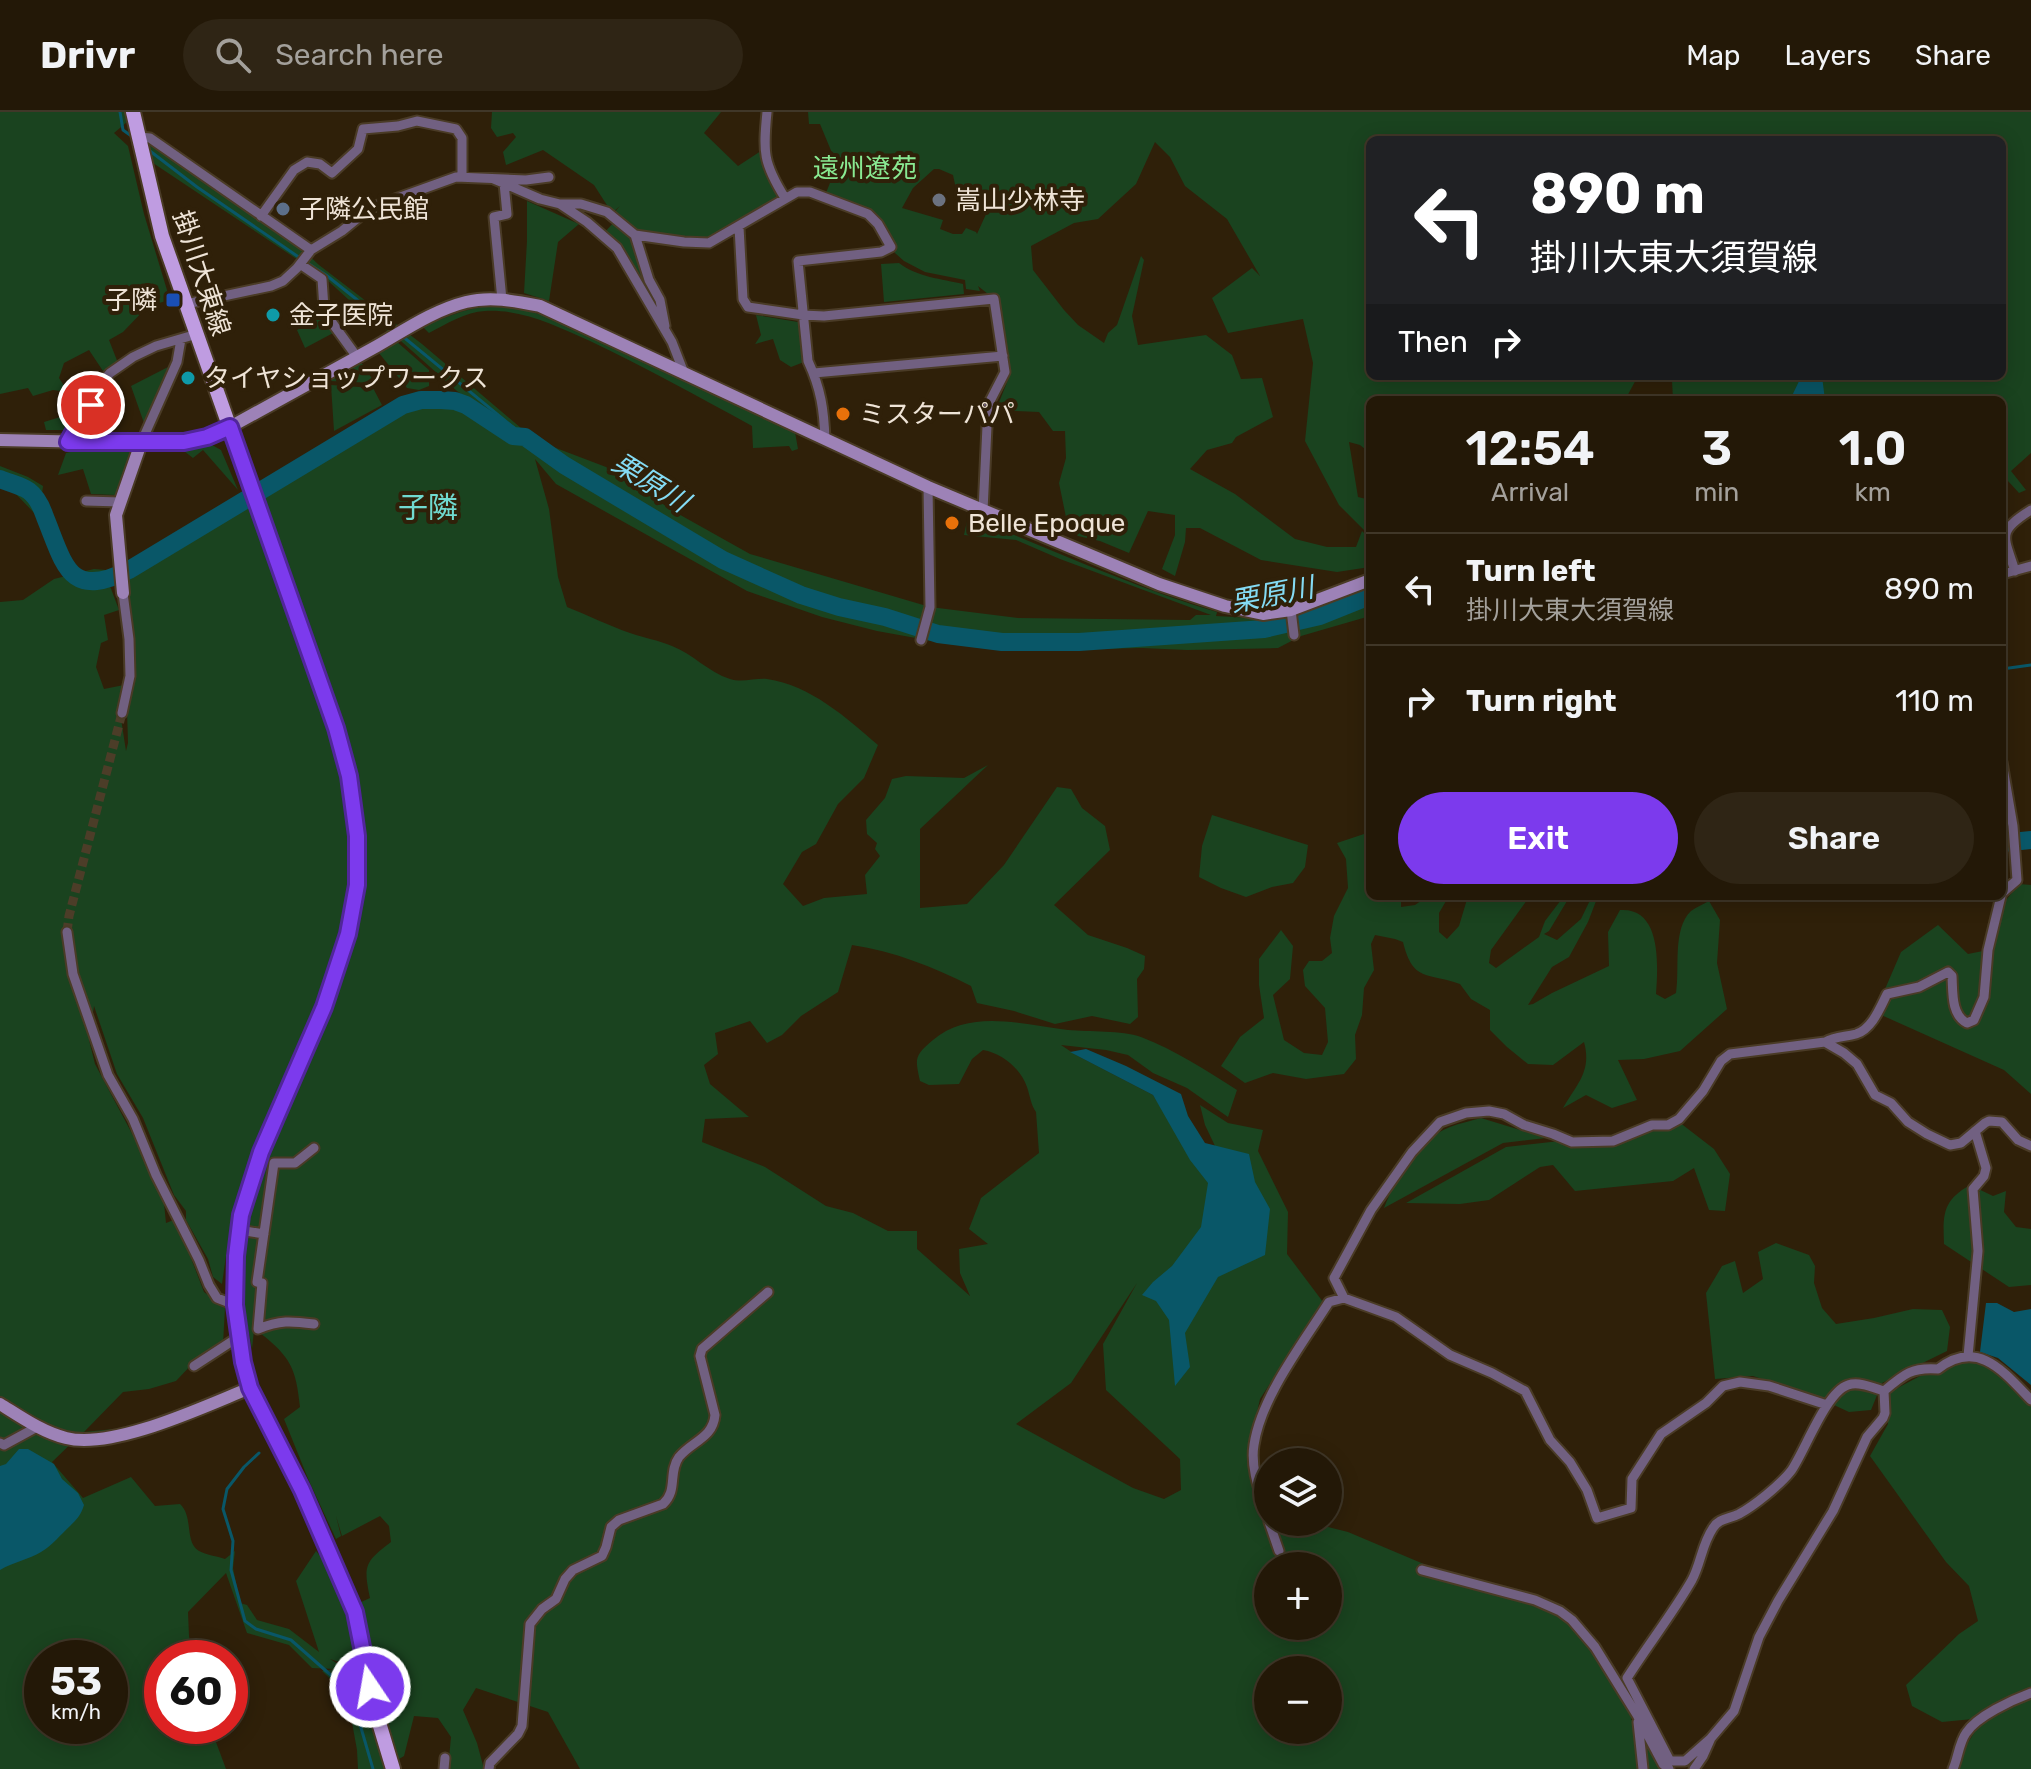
<!DOCTYPE html>
<meta charset="utf-8">
<style>
:root{--surface:#231807;--page:#2f2515;--text:#f1f3f6;--muted:#a3a09b;--line:#403728;--accent:#7c3aed}
body{margin:0;font-family:Rubik,"Noto Sans JP",sans-serif;background:var(--page);color:var(--text);height:100vh;display:flex;flex-direction:column;font-size:30px;white-space:nowrap}
*{box-sizing:border-box;margin:0}
p{font-size:26px;color:var(--muted)}
.icon{flex:none;width:44px;height:44px;fill:none;stroke:currentColor;stroke-width:2;stroke-linecap:round;stroke-linejoin:round}
.map{position:relative;flex:1;overflow:hidden}
.details{position:absolute;left:1366px;top:284px;width:640px;height:504px;display:flex;flex-direction:column;background:var(--surface);border-radius:12px;box-shadow:0 4px 20px #0003,0 0 0 2px var(--line)}
.details>*{flex:none}
.hud{position:absolute;left:1366px;top:24px;width:640px;height:244px;border-radius:12px;box-shadow:0 4px 20px #0003,0 0 0 2px var(--line);background:#202124;color:#fff;overflow:hidden}
.fabs{position:absolute;left:1254px;top:1336px;display:grid;gap:16px}
.fabs a{display:grid;place-items:center;width:88px;height:88px;border-radius:50%;background:var(--surface);box-shadow:0 4px 20px #0003,0 0 0 2px var(--line);font-size:40px}
.speed{position:absolute;left:24px;top:1528px;display:flex;gap:16px;font-size:40px;font-weight:700;text-align:center}
.speed>*{display:grid;place-content:center;width:104px;height:104px;border-radius:50%;background:var(--surface);box-shadow:0 4px 20px #0003,0 0 0 2px var(--line);line-height:1}
.speed small{font-size:20px;font-weight:400}
.speed .limit{border:12px solid #d22;background:#fff;color:#111}
.pin{position:absolute;display:grid;place-items:center;width:68px;height:68px;color:#fff;margin:-34px;border:4px solid #fff;border-radius:50%;box-shadow:0 2px 8px #0007}
.me{position:absolute;width:88px;margin:-44px;rotate:348deg;stroke-linejoin:round;filter:drop-shadow(0 0 6px #0008)}
.turn{display:flex;align-items:center;gap:28px;height:168px;padding:0 32px;font-size:36px}
.turn .icon{width:104px;height:104px;stroke-width:2.5}
.turn b{display:block;font-size:56px;line-height:68px}
.then{display:flex;align-items:center;height:76px;padding:0 32px;background:#0003;gap:16px;font-size:30px}
.eta{display:flex;justify-content:space-evenly;align-items:center;height:136px;text-align:center}
.eta b{font-size:48px;font-weight:600;line-height:56px}
.primary-button{display:flex;gap:16px;margin-top:auto;padding:16px 32px}
.primary-button a{flex:1;height:92px;border-radius:48px;background:var(--accent);color:#fff;font-size:32px;font-weight:600;line-height:92px;text-align:center}
.primary-button a+a{background:var(--page);color:var(--text)}
ul{padding:0;list-style:none}
li{display:flex;align-items:center;gap:24px;height:112px;padding:0 32px;border-top:2px solid var(--line)}
li div{flex:1}
li b{display:block;font-size:30px}
li em{font-style:normal}
header{display:flex;align-items:center;gap:48px;box-sizing:border-box;height:112px;padding:0 40px;background:var(--surface);border-bottom:2px solid var(--line)}
header strong{font-size:38px}
nav{display:flex;gap:44px;margin-inline-start:auto;font-size:28px}
.search{width:560px;height:72px;background:var(--page);display:flex;align-items:center;gap:20px;box-sizing:border-box;padding:0 28px;border-radius:44px;color:var(--muted);font-size:30px}
.map>svg:first-child{display:block}
.green{fill:#1a431f;fill-rule:evenodd}
.water{fill:#095768}
.lines{fill:none;stroke-linecap:round;stroke-linejoin:round}
.stream{stroke:#095768;stroke-width:3}
.river{stroke:#095768;stroke-width:18}
.street-tunnel{stroke:#4c3d28;stroke-width:9;stroke-dasharray:9 4.5;stroke-linecap:butt}
.street-casing{stroke:#4a3b26;stroke-width:13}
.secondary-casing{stroke:#4a3b26;stroke-width:16}
.primary-casing{stroke:#4a3b26;stroke-width:18}
.street{stroke:#716081;stroke-width:9}
.secondary{stroke:#9d82b7;stroke-width:12}
.primary{stroke:#bf9ce1;stroke-width:14}
.route-casing{stroke:#51269a;stroke-width:20}
.route{stroke:#7c3aed;stroke-width:14}
.worship-dot{fill:#6b7280;stroke:#2f2009;stroke-width:3}
.service-dot{fill:#5c6f8a;stroke:#2f2009;stroke-width:3}
.transit-dot{fill:#1a4fb4;stroke:#2f2009;stroke-width:3}
.culture-dot{fill:#0f9aa8;stroke:#2f2009;stroke-width:3}
.food-dot{fill:#e8710a;stroke:#2f2009;stroke-width:3}
.labels{text-anchor:middle;stroke-width:8;stroke-linejoin:round;paint-order:stroke}
.park-label{font-size:26px;fill:#89ea92;stroke:#2f2009}
.poi-label{font-size:26px;fill:#efe4d7;stroke:#2f2009;text-anchor:start}
.street-label{font-size:26px;fill:#efe4d7;stroke:#2f2009}
.water-label{font-size:28px;font-style:italic;fill:#84dbf4;stroke:#2f2009}
.quarter-label{font-size:30px;fill:#70dad0;stroke:#2f2009}
</style>
<header>
<strong>Drivr</strong>
<div class="search"><svg class="icon" aria-label="search" viewBox="0 0 24 24"><circle cx="10" cy="10" r="6"/><path d="M15 15l6 6"/></svg>Search here</div>
<nav><a>Map</a><a>Layers</a><a>Share</a></nav>
</header>
<div class="map">
<svg width="2031" height="1657" viewBox="0 0 2031 1657">
<rect width="100%" height="100%" fill="#2f2009"/>
<!-- green -->
<path class="green" d="M0,0H125L127,10L114,21L128,34L144,102L170,188L148,194L123,220L109,228L118,251L103,259L89,238L64,251L59,266L68,280L53,278L33,284L28,276L0,282Z
M492,0H721L704,21L738,54L764,37L783,82L762,100L711,130L635,123L611,104L620,94L612,101L594,73L543,38L506,53L503,40L516,25L513,21L497,25L491,16Z
M808,0H2031V341L2011,359L2026,378L2019,381L2008,369L2002,373V288H1673L1672,268L1643,264H2002V28H1370V264H1638L1625,288H1370V341L1360,333L1349,330L1358,385L1370,388V424L1339,393L1305,329L1313,251L1303,207L1228,221L1212,186L1252,156L1260,164L1227,107L1185,74L1170,45L1155,30L1136,72L1098,107L1074,111L1031,134L1033,158L1064,198L1078,213L1104,231L1108,221L1117,213L1141,144L1144,148L1132,204L1138,233L1206,223L1232,243L1241,267L1262,266L1273,305L1236,325L1232,331L1207,338L1190,357L1235,382L1295,427L1327,435H1356L1362,419L1370,427V455L1337,460L1261,448L1200,416H1186L1185,430L1175,464L1162,457L1175,423V403L1148,399L1129,441L1100,429L1078,424L1068,415L1059,371L1066,346L1065,319H1053L1039,300L996,298L1011,260L996,181L988,182L978,174L980,179L966,177L965,168L925,160L904,149L895,141L893,135L870,104L826,81L837,53L820,12H809ZM934,57H939L953,63L956,77L987,100L977,122L976,120L966,116L962,122H953L940,117L943,108L902,96L913,76Z
M148,32L302,137L319,153L422,232L535,328L606,355L675,400L750,442L930,495L1018,506L1190,508L1196,503H1211L1060,447L1016,428L964,423L968,404C1050,437 1131,474 1217,500L1216,504L1273,507L1318,496L1370,476V504L1301,524L1278,536L1187,538L1142,536L1041,538L985,536L949,532L877,519L822,505L747,479L556,372L535,347L549,397L558,465L567,495C588,503 609,514 630,521C644,526 658,528 672,534C693,542 708,560 730,567C742,571 755,566 767,567C810,573 847,606 878,633L864,666L838,692L816,732L802,740L783,772L803,794L824,786L867,782L865,763L880,744L875,737L877,731L867,722L866,708L885,686L892,667L906,664L964,666L988,653L920,717V796L967,792L1004,753L1057,675L1071,677L1082,696L1105,714L1110,738L1054,793L1088,823L1127,836L1145,844L1144,857L1137,867L1138,905L1130,912L1092,904L1055,912L1014,899L977,891L971,874C934,855 893,839 852,833L838,880L801,904L782,923L767,931L750,909L715,921L718,942L704,953L710,972L749,1005L705,1007L702,1030L765,1055L826,1094L853,1101L888,1119H917V1137L970,1184L960,1161L959,1137L988,1132L969,1117L981,1086L1039,1041L1036,1000C1031,993 1030,984 1027,975C1021,957 1002,941 983,938L972,947L959,972L929,973L920,969C915,946 914,944 933,928C971,896 1023,913 1068,918C1089,920 1122,918 1141,925C1175,938 1207,959 1237,978L1228,1005L1187,976L1153,961L1128,943L1106,938L1061,933L1076,943L1153,983L1200,1059L1215,1034L1205,1013L1200,993L1228,1011L1263,1018L1258,1039L1288,1100L1287,1142L1323,1190L1260,1287L1248,1340L1260,1398L1268,1401V1410H1308L1348,1420L1464,1469L1572,1508L1590,1521L1621,1576L1632,1605L1631,1607L1662,1657H580L548,1600L476,1576L463,1598L477,1631L484,1657H448L451,1625L438,1606L414,1604L404,1644L399,1647L386,1610L359,1491L370,1486C363,1453 365,1450 391,1430L389,1414L380,1404L342,1424L336,1404L341,1424L336,1427L309,1369L284,1307L300,1295C296,1257 291,1245 260,1221L259,1172L252,1237C249,1220 245,1203 243,1186C240,1146 248,1106 258,1067L237,1095L227,1137L222,1172L213,1165L208,1147L186,1108V1099L174,1083L143,1006L117,962L94,894L89,928L95,952L145,1046L164,1091L166,1111L176,1107L204,1180L225,1196L223,1232L194,1250L176,1269L149,1277L123,1280L84,1320L124,1316L87,1324L81,1322L52,1350L83,1386L131,1365L155,1394L180,1392C194,1405 184,1430 199,1439C206,1443 217,1444 225,1447L235,1439L233,1456L240,1491L247,1493L257,1508L289,1517L319,1540L296,1469L316,1439C342,1466 348,1516 357,1551H342L330,1547L346,1557H362L386,1657H358L357,1638L347,1583L322,1559L335,1557L312,1556L289,1533L247,1521L226,1461L188,1500L189,1524L193,1546H162V1614H217L213,1622L226,1657H0V490L23,488L54,467L94,457L106,458L110,460V474L119,498L104,503L108,528L101,531L96,555L104,577L124,573L120,600L126,639L128,631L123,467L186,426L241,397L278,370L345,337L374,316L423,290L454,293L511,327L494,314L477,294L457,279L402,230L361,199L325,166L150,49ZM1137,1171L1103,1232L1106,1278L1180,1347L1181,1378L1164,1387L1133,1376L1016,1312L1071,1271ZM1268,1454H1328V1514H1268ZM42,1546H110V1614H42ZM1268,1558H1328V1618H1268Z
M527,89L579,112L558,130L549,189L524,181L527,129Z
M614,110L632,124L633,133L649,174L643,178L619,135L605,120Z
M899,151C917,165 942,167 963,172L964,182L884,190L881,152Z
M488,194C544,194 595,226 644,249C695,272 745,295 795,320L798,337L792,339L789,334L753,336L752,314C699,285 645,255 590,229C556,214 523,197 485,199C466,200 446,212 429,221L423,215C445,205 464,197 488,194Z
M323,203L335,220L305,236L297,218Z
M756,203L798,210L804,250L791,255L780,248L773,227L755,232L761,223Z
M396,229L429,258V274L419,278L407,276L379,241Z
M361,250L375,271L330,269Z
M168,255L144,311L131,274Z
M331,273L373,276L382,293L334,319Z
M98,290L112,316H80Z
M83,298L71,318H46L44,310Z
M212,333L221,338L238,378L203,338L193,346L184,339Z
M86,336L132,340L115,383L91,382L83,357L58,363L66,341Z
M0,354L28,365L43,374L39,406L14,380L0,373Z
M1212,703L1308,733L1305,755L1293,771L1272,775L1246,785L1221,776L1199,765L1202,734Z
M1370,720V784H1401V795L1415,793L1428,784H1449L1439,801V820L1447,827L1459,814L1468,784H1530L1491,838L1489,851L1496,856L1539,825L1545,809L1564,784H1570L1549,819L1544,822L1557,828L1581,807L1592,784H1598L1588,810L1569,845L1552,855L1528,893L1533,892L1552,881L1609,854L1608,820L1620,798C1662,795 1658,854 1656,882L1665,887L1676,881C1680,857 1672,817 1691,799C1696,795 1704,792 1709,789L1720,808L1717,851L1727,897L1680,939L1644,947L1618,948L1637,988L1612,996L1586,983L1563,996C1577,972 1592,959 1584,930L1553,953L1528,952L1507,935L1490,918V898L1471,887L1460,872C1428,860 1413,871 1403,830L1395,827L1375,823L1371,832L1374,858L1364,876L1362,903L1355,923L1356,947L1344,962L1306,967L1273,961L1245,971L1221,954L1240,925L1264,906L1259,873V847L1281,818L1293,834L1290,867L1273,883L1284,928L1304,941L1322,943L1328,930L1325,896L1305,874L1303,858L1309,849H1322L1332,841L1330,826L1334,804L1348,776L1346,747L1337,731Z
M2019,772L2031,773V982L2004,958L1879,902V891L1901,840L1938,813L1968,842L1988,838L2006,788Z
M1481,1006L1546,1026L1503,1031L1384,1096C1397,1064 1416,1028 1450,1015C1460,1011 1471,1009 1481,1006Z
M1679,1010L1714,1037L1730,1062L1725,1099L1709,1098L1694,1056L1673,1069L1575,1079L1553,1053L1540,1055L1489,1088L1460,1092L1406,1091L1506,1035L1667,1017Z
M1970,1073L1993,1084L2006,1079L2004,1100L2016,1115L2031,1117V1173L2009,1175L1944,1132C1943,1103 1942,1089 1970,1073Z
M1776,1131L1809,1143L1815,1154L1814,1171L1822,1196L1836,1212L1874,1206L1913,1197L1942,1198L1950,1215L1947,1239L1882,1271L1871,1298L1849,1300L1821,1287L1753,1264L1715,1267L1706,1181L1722,1154L1735,1149L1743,1181L1763,1167L1758,1140Z
M1969,1238L1993,1251L2031,1292V1657H1952L1983,1606L1942,1610L1912,1594L1906,1573L1959,1522L1978,1509L1969,1474L1946,1450L1870,1344L1888,1312V1281Z"/>
<!-- water -->
<path class="water" d="M1822,264L1825,288H1790L1801,265Z
M1086,937L1126,954L1181,982L1188,1004L1205,1031L1249,1042L1255,1070L1270,1097L1265,1143L1218,1165L1185,1221L1190,1255L1175,1274L1169,1208L1156,1189L1142,1183L1153,1170L1172,1154L1201,1115L1208,1071L1190,1048L1153,983L1070,940Z
M1986,1191H1997L2014,1200L2031,1197V1273L1998,1246L1980,1240Z
M19,1337H28L54,1352L62,1367L78,1381L84,1393C81,1403 77,1407 70,1414C60,1423 53,1433 41,1440C28,1448 13,1450 0,1458V1354L6,1352Z"/>
<g class="lines">
<!-- stream -->
<path class="stream" d="M120,0L123,18L130,23
M150,39L197,75L300,146
M306,150L326,163L395,218
M401,223L525,325
M2002,557L2031,553
M259,1341L244,1355L227,1377L223,1397L233,1429L231,1458L245,1509L256,1517L291,1528L333,1565L350,1578L373,1657"/>
<!-- river -->
<path class="river" d="M0,367C9,371 21,373 29,379C37,385 42,396 45,405C65,454 69,488 129,458L403,293L421,288H441L455,289L466,293L513,324L525,325L564,353L723,448L801,483L839,495L885,505L938,522L1002,530H1079L1264,517L1320,504L1370,484
M2002,731L2031,728"/>
<!-- street-tunnel -->
<path class="street-tunnel" d="M67,820L69,804L122,601"/>
<!-- street casing -->
<g class="street-casing">
<path id="street" d="M767,0C763,40 763,51 785,86
M139,25L150,26L311,138
M494,67L540,87L560,92H581L607,100L635,123L684,130L709,131L797,80H810L868,102L878,112L891,135L881,140L798,149L808,249C821,277 824,298 825,328
M560,92L587,110L617,136L672,230L684,261
M261,104L294,58L307,50L320,52L332,61L358,37L363,17L398,14L417,9L456,17L462,26V65
M739,115L743,187L748,195L803,203L824,204L994,187L1005,260L988,293L983,399
M635,123L649,168L660,188L665,214
M300,152L322,167L324,196L328,205L357,245
M502,188L494,105L507,102L504,71
M186,192L271,174L283,169L297,156L311,138L342,119L369,97L381,92L456,65L526,68L549,65
M814,261L1003,244
M68,330L82,305L91,293L100,273L110,261L133,245L156,234L197,222
M141,331L177,250L181,227
M86,389L120,390
M2015,459C2004,424 1996,420 2031,398
M2002,462L2031,454
M1291,498L1294,523
M921,528L930,495L928,375
M122,601L130,564L129,527L123,481
M2002,650L2013,714L2017,768L2002,781
M67,820L73,862L108,963L133,1007L156,1063L199,1148L209,1173L217,1186L235,1193
M1825,930L1844,941L1857,952L1875,983L1891,991L1908,1010L1927,1022L1950,1033L1961,1031L1985,1011L1989,1009L2002,1010L2018,1028L2031,1034
M314,1036L295,1051H274L257,1170L262,1171L258,1217C280,1208 291,1209 314,1212
M239,1118L264,1122
M1344,1186L1334,1166L1371,1098L1412,1040L1440,1010L1466,1001L1489,999L1504,1002L1524,1013L1553,1022L1572,1030L1613,1029L1652,1013H1668L1679,1007L1703,979L1721,949L1730,942L1825,930C1835,924 1845,925 1856,922C1872,917 1880,896 1887,882L1919,875L1948,860L1952,864C1953,880 1951,903 1967,911L1974,908L1984,885L1988,838L2001,784
M1968,1244L1978,1139L1973,1077L1984,1064L1986,1056L1975,1019
M194,1254L240,1224
M1884,1279C1904,1262 1912,1255 1938,1257C1978,1226 2004,1260 2031,1288
M0,1331L4,1333L37,1315
M1268,1406C1261,1383 1250,1357 1254,1333C1261,1285 1303,1231 1329,1190L1344,1186L1396,1205L1450,1243L1492,1261L1525,1279L1550,1328L1570,1350L1587,1378L1597,1406L1631,1396L1632,1367L1661,1322L1706,1291L1723,1274L1740,1270L1769,1274L1827,1293
M1269,1410L1279,1439
M1422,1458L1535,1488L1560,1499L1572,1508L1595,1535L1637,1603L1663,1652L1669,1657
M1638,1610L1643,1657
M1711,1626L1685,1649H1670L1627,1566C1648,1533 1673,1501 1692,1468C1701,1451 1702,1432 1713,1416C1719,1406 1729,1407 1739,1402C1754,1394 1780,1373 1791,1359C1805,1339 1826,1280 1848,1273C1859,1269 1874,1276 1884,1279
M444,1657L445,1646
M489,1657L490,1651L518,1622L522,1614L530,1512L542,1497L556,1487L565,1467L573,1458L602,1444L606,1435L611,1415L619,1408L663,1392C678,1379 668,1360 679,1345C692,1329 713,1326 715,1303L700,1244L702,1237L768,1180
M1694,1657L1703,1644L1711,1626L1734,1599L1759,1525L1778,1489L1833,1399L1867,1325L1883,1306L1885,1301L1884,1279
M1953,1657C1958,1646 1959,1631 1966,1621C1977,1604 2012,1588 2031,1581"/>
</g>
<!-- secondary casing -->
<g class="secondary-casing">
<path id="secondary" d="M0,328L141,331L184,330L207,325L230,315C279,288 328,261 377,234C405,218 434,198 466,190C491,184 515,189 540,194L928,375L1159,472L1225,494L1263,502L1291,498L1370,468
M123,481L116,403L141,331
M0,1292C21,1305 42,1320 66,1326C113,1338 205,1294 250,1276"/>
</g>
<!-- primary casing -->
<g class="primary-casing">
<path id="primary" d="M133,0L162,124L336,616L349,664L357,724V773L348,822L324,895L261,1040L241,1103L236,1144L235,1193L243,1250L250,1276L302,1378L355,1500L374,1594L393,1657"/>
</g>
<!-- street -->
<use href="#street" class="street"/>
<!-- secondary -->
<use href="#secondary" class="secondary"/>
<!-- primary -->
<use href="#primary" class="primary"/>
</g>
<g class="lines">
<!-- route casing -->
<g class="route-casing">
<path id="route" d="M91,293L82,305L68,330H184L207,325L230,315L336,616L349,664L357,724V773L348,822L324,895L261,1040L241,1103L236,1144L235,1193L243,1250L250,1276L302,1378L355,1500L370,1575"/>
</g>
<!-- route -->
<use href="#route" class="route"/>
</g>
<!-- markers -->
<circle class="worship-dot" cx="939" cy="88" r="8"/>
<circle class="service-dot" cx="283" cy="97" r="8"/>
<rect class="transit-dot" x="165" y="180" width="16" height="16" rx="4"/>
<g class="culture-dot">
<circle cx="273" cy="203" r="8"/>
<circle cx="188" cy="266" r="8"/>
</g>
<g class="food-dot">
<circle cx="843" cy="302" r="8"/>
<circle cx="952" cy="411" r="8"/>
</g>
<g class="labels">
<!-- park labels -->
<g class="park-label">
<text x="865" y="65">遠州遼苑</text>
</g>
<!-- poi labels -->
<g class="poi-label">
<text x="955" y="97">嵩山少林寺</text>
<text x="299" y="106">子隣公民館</text>
<text x="157" y="197" text-anchor="end">子隣</text>
<text x="289" y="212">金子医院</text>
<text x="204" y="275">タイヤショップワークス</text>
<text x="859" y="311">ミスターパパ</text>
<text x="968" y="420">Belle Epoque</text>
</g>
<!-- street labels -->
<g class="street-label">
<text transform="translate(202 161) rotate(72)" y="9">掛川大東線</text>
</g>
<!-- water labels -->
<g class="water-label">
<text transform="translate(651 370) rotate(32)" y="10">栗原川</text>
<text transform="translate(1272 482) rotate(-11)" y="10">栗原川</text>
</g>
<!-- quarter labels -->
<g class="quarter-label">
<text x="428" y="406">子隣</text>
</g>
</g>
</svg>
<div class="fabs">
<a><svg class="icon" aria-label="layers" viewBox="0 0 24 24"><path d="M12 4l9 5-9 5-9-5zM3 14l9 5 9-5"/></svg></a>
<a>+</a>
<a>−</a>
</div>
<div class="speed"><div>53<small>km/h</small></div><div class="limit">60</div></div>
<div class="pin" style="left:91px;top:293px;background:#d93025"><svg class="icon" aria-label="arrive" viewBox="0 0 24 24"><path d="M6 21V4h12l-3 4 3 4H6"/></svg></div>
<svg class="me" style="left:370px;top:1575px" viewBox="-20 -20 40 40"><circle r="17" fill="#7c3aed" stroke="#fff" stroke-width="3"/><path d="M0-11L8 9 0 5-8 9z" fill="#fff"/></svg>
<div class="hud">
<div class="turn"><svg class="icon" aria-label="left" viewBox="0 0 24 24"><path d="M17 20v-9H6M10 6l-5 5 5 5"/></svg><div><b>890 m</b>掛川大東大須賀線</div></div>
<div class="then">Then<svg class="icon" aria-label="right" viewBox="0 0 24 24"><path d="M7 20v-9h11M14 6l5 5-5 5"/></svg></div>
</div>
<section class="details">
<div class="eta">
<div><b>12:54</b><p>Arrival</p></div>
<div><b>3</b><p>min</p></div>
<div><b>1.0</b><p>km</p></div>
</div>
<ul>
<li><svg class="icon" aria-label="left" viewBox="0 0 24 24"><path d="M17 20v-9H6M10 6l-5 5 5 5"/></svg><div><b>Turn left</b><p>掛川大東大須賀線</p></div><em>890 m</em></li>
<li><svg class="icon" aria-label="right" viewBox="0 0 24 24"><path d="M7 20v-9h11M14 6l5 5-5 5"/></svg><div><b>Turn right</b></div><em>110 m</em></li>
</ul>
<div class="primary-button"><a>Exit</a><a>Share</a></div>
</section>
</div>
